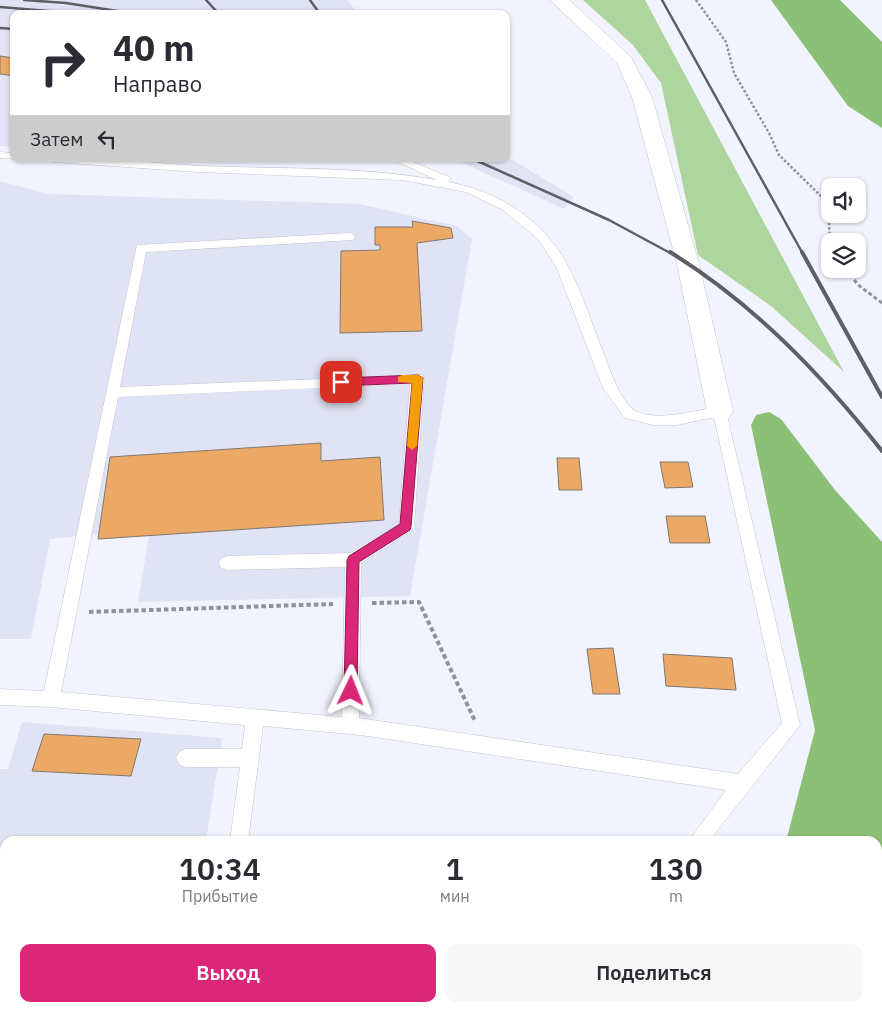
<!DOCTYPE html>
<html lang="ru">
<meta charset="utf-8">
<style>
:root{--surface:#fff;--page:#f7f7f7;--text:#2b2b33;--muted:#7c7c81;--accent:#db2777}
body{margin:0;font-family:"IBM Plex Sans",sans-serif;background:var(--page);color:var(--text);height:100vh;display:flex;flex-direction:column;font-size:19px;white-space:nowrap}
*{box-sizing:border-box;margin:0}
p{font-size:16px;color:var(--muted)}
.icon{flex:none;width:28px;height:28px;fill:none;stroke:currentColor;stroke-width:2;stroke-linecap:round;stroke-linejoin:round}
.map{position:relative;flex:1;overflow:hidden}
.panel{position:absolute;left:0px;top:836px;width:882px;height:176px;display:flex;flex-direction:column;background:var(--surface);border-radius:15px 15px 0 0;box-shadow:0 1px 4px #0004}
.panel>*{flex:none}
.guide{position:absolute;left:10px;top:10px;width:500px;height:152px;border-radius:10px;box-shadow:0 1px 4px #0004;background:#fff;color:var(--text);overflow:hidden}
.fabs{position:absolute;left:821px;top:178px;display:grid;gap:10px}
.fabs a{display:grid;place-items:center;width:45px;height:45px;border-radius:10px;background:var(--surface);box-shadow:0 1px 4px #0004;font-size:25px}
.pin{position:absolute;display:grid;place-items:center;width:42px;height:42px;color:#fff;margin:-21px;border-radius:10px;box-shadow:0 2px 8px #0006}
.me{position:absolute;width:55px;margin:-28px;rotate:2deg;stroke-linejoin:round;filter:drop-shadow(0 0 4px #0008)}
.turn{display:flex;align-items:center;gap:18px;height:105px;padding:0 20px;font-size:22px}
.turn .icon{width:65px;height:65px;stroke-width:2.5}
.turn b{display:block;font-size:35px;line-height:42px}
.then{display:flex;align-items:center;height:48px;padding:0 20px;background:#0003;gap:10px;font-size:19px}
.eta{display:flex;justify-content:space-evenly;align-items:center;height:85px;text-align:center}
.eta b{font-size:30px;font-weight:600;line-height:35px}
.primary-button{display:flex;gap:10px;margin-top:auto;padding:10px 20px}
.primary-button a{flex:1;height:58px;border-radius:10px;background:var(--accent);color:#fff;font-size:20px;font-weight:600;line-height:58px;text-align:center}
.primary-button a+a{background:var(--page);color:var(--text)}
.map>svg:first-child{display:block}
.built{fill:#e0e3f4}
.green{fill:#add59d}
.forest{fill:#8cc077}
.building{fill:#eca966;stroke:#807870}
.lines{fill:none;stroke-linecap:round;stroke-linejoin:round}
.service-casing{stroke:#c2c4ce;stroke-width:1}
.minor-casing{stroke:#c2c4ce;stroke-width:1}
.path-far2{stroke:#909199;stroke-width:2.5;stroke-dasharray:2.5 2;stroke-linecap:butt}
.path-far1{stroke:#909199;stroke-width:3;stroke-dasharray:4 2.5;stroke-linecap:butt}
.path{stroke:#909199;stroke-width:4;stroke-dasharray:4.5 3;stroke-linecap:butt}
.service{fill:#fff;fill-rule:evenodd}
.minor{fill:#fff;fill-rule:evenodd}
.rail-far1{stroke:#5e5f66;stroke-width:2.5}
.rail{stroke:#5e5f66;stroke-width:4}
.route{fill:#db2777;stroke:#8e194d}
.slow{fill:#f59e0b}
</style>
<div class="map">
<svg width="882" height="1012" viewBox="0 0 882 1012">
<rect width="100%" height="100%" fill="#f1f3fe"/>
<!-- built -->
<path class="built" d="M0,0H348L357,14H14V147L0,146Z
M506,156L574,197L564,209L454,159H506Z
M0,181L48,194L359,204L457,226L472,239L410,596L138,602L149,536L98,539V534L50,539L31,639H0Z
M22,722L222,738L206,841H5V1008H373V1012H0V769H8Z"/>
<!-- green -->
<path class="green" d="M583,0H645L844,372L771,306L698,255L661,83L633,45Z"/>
<!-- forest -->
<path class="forest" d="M771,0H840L882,42V128L848,106Z
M769,412L781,419L835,490L882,542V1012H611L613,1008H878V841H786L815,730L751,425L756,415Z"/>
<!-- building -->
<path class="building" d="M0,56L14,58V76L0,74Z
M412,221L451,228L453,238L417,243L422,331L340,333L341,251L380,250V245H375V227H413Z
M321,443V461L380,457L384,520L98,539L110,457Z
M557,458H579L582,490H559Z
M660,462H688L693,487L665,488Z
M666,516H705L710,543H670Z
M613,648L620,694H593L587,649Z
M663,654L732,658L736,690L666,686Z
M44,734L141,739L131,776L32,771Z"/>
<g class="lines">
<!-- service casing -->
<g class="service-casing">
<path id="service" d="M0,152L14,153V159H16L0,158Z
M48,159C99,156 150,163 201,166C279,169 360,166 437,180L391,159H406L449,177L451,179L448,182C498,191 544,220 568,266C583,294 593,327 605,357C611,373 620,399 634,410C654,423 699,410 720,406L725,407L800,725L709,841H689L726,790L361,735L263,726L248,841H230L240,767H185L179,764L176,758L179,752L185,749H242L245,725L51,707L0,705V689L44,691L137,245L349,233L353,234L355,237L353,240L146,252L120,387L422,375L424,379L414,527L411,531L361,563L359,718L738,774L782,723L714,417L677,425H653L625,418L603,388L556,266L538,239L503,210L466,192L402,180L198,172L54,162ZM410,384L399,524L351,553L227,556L221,558L219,563L221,568L227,570L345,567L342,717L61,692L118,397Z
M552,1008H574L573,1012H550Z"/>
</g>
<!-- minor casing -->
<g class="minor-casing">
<path id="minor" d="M550,0H569L631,57L652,97L699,264L733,411L729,418L720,421L711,418L707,411L677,264L632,97L617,63Z"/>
</g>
<!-- path-far2 -->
<path class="path-far2" d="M696,0L726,42L734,73L769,133L779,155L828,203L830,243"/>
<!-- path-far1 -->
<path class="path-far1" d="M847,269L857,284L882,303"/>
<!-- path -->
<path class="path" d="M372,603L419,602L475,721
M89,612L333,604"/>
<!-- service -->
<use href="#service" class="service"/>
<!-- minor -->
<use href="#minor" class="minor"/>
<!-- rail-far1 -->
<path class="rail-far1" d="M24,0L66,3L136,14
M206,0L219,14
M310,0L320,14
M662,0L803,254
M0,7L84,14
M0,28L14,29
M473,159L609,220L672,254"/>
<!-- rail -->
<path class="rail" d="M670,252C754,304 821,374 882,451
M802,252L882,397"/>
</g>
<!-- route -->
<path class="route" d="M418,375L423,378L411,527L410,530L359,562L357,691L355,695L351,697L346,695L344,691L347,560L349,556L400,524L412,383L341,386L336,382L341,378Z"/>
<!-- slow -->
<path class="slow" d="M402,375H418L423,378L417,446L412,450L407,446L412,383L398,382V377Z"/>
</svg>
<div class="fabs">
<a><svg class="icon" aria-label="sound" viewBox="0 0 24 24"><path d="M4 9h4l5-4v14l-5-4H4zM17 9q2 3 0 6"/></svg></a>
<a><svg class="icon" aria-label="layers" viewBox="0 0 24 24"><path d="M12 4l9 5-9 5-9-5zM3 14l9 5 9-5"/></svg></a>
</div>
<div class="pin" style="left:341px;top:382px;background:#d93025"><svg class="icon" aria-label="arrive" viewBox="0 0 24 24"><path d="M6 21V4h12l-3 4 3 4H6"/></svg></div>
<svg class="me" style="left:351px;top:691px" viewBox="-20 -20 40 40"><path d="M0-17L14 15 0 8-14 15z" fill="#db2777" stroke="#fff" stroke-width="4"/></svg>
<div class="guide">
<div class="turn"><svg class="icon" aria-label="right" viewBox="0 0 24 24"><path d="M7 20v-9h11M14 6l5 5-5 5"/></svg><div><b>40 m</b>Направо</div></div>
<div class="then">Затем<svg class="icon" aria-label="left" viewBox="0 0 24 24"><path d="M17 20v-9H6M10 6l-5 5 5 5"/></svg></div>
</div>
<section class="panel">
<div class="eta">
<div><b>10:34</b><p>Прибытие</p></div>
<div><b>1</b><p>мин</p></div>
<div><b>130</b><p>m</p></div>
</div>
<div class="primary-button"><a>Выход</a><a>Поделиться</a></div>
</section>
</div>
